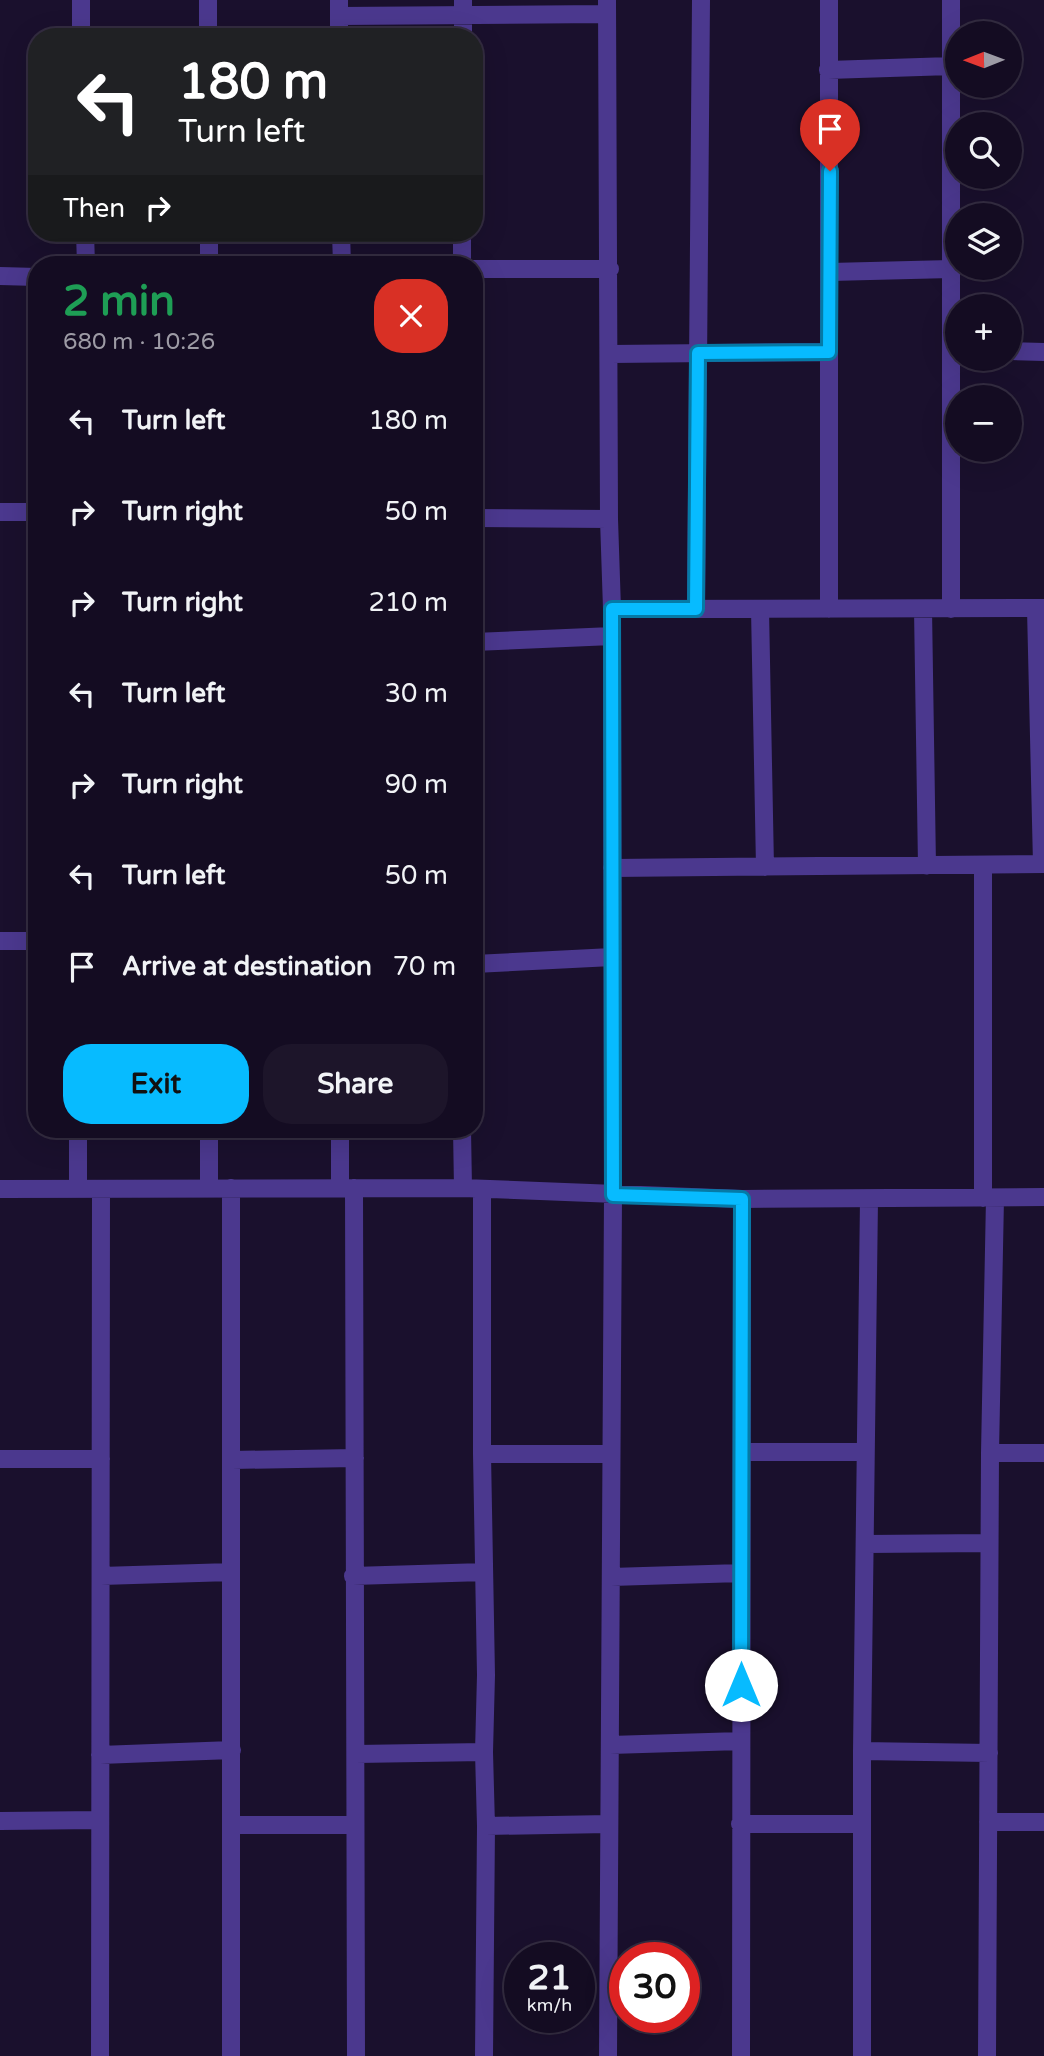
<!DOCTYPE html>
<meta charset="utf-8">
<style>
:root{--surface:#140c22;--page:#1d152a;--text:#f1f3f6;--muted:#9d9ba5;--line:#332c40;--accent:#07bbff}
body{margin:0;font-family:"Varela Round",sans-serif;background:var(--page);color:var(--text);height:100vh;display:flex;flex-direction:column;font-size:26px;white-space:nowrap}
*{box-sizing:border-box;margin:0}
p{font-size:23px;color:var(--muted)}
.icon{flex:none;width:38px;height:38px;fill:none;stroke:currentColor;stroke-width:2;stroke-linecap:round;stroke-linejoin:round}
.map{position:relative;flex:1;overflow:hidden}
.panel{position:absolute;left:28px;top:256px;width:455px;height:882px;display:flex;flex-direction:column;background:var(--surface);border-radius:28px;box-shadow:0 7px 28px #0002,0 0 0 2px var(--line)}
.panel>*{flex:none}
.hud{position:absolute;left:28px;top:28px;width:455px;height:214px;border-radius:28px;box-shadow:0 7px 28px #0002,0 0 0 2px var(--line);background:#202124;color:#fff;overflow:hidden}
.needle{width:46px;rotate:269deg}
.fabs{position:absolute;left:945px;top:21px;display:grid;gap:14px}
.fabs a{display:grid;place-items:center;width:77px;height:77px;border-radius:50%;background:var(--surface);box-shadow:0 7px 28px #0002,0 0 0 2px var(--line);font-size:35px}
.speed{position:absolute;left:504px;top:1942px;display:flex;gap:14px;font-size:35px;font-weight:700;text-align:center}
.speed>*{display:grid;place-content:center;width:91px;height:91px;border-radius:50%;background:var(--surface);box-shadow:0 7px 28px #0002,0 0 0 2px var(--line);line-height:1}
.speed small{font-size:18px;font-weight:400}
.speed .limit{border:10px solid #d22;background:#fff;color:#111}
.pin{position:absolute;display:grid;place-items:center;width:60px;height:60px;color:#fff;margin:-72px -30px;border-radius:50% 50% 50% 0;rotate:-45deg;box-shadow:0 0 7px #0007}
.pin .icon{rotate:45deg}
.me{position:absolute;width:77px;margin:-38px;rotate:0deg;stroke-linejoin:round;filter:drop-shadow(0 0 5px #0008)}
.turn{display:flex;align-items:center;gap:24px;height:147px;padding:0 35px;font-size:32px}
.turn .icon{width:91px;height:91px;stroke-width:2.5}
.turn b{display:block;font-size:49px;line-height:60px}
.then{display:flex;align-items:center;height:66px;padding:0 35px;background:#0003;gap:14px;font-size:26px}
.round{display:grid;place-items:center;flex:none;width:74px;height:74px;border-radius:28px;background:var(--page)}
.head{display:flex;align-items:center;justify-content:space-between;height:119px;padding:0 35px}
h1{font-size:42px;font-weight:700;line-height:52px;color:#1e9e55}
.action{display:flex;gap:14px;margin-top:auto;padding:14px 35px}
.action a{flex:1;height:80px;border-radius:28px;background:var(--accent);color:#111;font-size:28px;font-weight:700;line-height:80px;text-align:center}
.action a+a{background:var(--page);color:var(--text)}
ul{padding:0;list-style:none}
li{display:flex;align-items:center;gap:21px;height:91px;padding:0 35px}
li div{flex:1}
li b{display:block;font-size:26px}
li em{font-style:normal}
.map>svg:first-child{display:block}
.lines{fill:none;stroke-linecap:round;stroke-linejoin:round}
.minor{stroke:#4b388e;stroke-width:18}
.route-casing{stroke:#057aa6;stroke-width:18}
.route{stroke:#07bbff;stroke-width:12}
</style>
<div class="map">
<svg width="1044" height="2056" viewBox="0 0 1044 2056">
<rect width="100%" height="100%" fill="#1a102d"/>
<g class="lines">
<!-- minor -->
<path class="minor" d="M81,0V37
M339,0V37
M463,0V37
M607,0L609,519L612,609L613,1195L608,2056
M339,16L607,14
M208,37V0
M828,70L951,66
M85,233L86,264
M209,233V264
M341,233L342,264
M462,264V233
M474,269H610
M830,272L951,269
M0,276L37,277
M1010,351L1044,352
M610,354L829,352
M0,512H37
M474,518L609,519
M612,609L1044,608
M696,609L701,0
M760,609L765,867
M829,609V0
M923,609L927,866
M951,609V0
M1036,609L1042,864
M474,642L612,636
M983,866V1198
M612,868L1044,864
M0,941H37
M474,964L612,957
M78,1129V1189
M209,1129V1188
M340,1129V1187
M462,1129L463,1188
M231,1188V2056
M354,1188L356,2056
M0,1189L463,1188L742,1199L1044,1197
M482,1189V1454L486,1675L484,1752L486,1826L484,2056
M742,1452H865
M990,1453H1044
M482,1454H611
M0,1459H101
M232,1460L355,1458
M866,1544L989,1543
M101,1576L231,1572
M353,1576L484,1572
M611,1577L741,1573
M610,1745L741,1741
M862,1751L989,1753
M356,1754L484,1752
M100,1755L232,1750
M0,1821L100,1820
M988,1822H1044
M740,1824H861
M231,1825H355
M486,1826L609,1824
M100,2056L101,1189
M741,2056L742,1199
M862,2056V1751L869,1199
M987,2056L990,1453L995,1198"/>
</g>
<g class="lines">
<!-- route casing -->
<g class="route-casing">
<path id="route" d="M741,1685L742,1199L613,1195L612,609H696L698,353L829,352L830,171"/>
</g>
<!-- route -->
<use href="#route" class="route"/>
</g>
</svg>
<div class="fabs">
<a><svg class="needle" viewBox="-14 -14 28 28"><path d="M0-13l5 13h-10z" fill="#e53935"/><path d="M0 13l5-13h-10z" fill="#9d9ba5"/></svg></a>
<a><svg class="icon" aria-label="search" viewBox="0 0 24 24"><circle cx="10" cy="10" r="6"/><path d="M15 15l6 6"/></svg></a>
<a><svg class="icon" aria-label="layers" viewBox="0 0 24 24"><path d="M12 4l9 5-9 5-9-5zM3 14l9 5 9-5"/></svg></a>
<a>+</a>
<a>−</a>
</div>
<div class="speed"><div>21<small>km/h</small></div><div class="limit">30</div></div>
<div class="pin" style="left:830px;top:171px;background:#d93025"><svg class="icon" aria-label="arrive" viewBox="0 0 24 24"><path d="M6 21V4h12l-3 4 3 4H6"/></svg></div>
<svg class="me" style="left:741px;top:1685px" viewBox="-20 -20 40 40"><circle r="19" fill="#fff"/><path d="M0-13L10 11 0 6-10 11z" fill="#07bbff"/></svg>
<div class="hud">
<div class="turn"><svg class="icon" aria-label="left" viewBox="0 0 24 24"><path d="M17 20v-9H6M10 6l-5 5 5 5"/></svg><div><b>180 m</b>Turn left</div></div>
<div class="then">Then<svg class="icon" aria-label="right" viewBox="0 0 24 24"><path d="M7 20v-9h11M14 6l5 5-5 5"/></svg></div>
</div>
<section class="panel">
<div class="head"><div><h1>2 min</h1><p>680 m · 10:26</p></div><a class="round" style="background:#d93025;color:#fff"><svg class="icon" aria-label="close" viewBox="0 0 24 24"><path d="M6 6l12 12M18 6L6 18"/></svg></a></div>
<ul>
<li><svg class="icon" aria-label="left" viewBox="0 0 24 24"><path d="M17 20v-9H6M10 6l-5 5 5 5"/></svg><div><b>Turn left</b></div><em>180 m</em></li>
<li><svg class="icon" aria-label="right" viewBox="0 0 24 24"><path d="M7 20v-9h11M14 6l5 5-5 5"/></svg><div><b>Turn right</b></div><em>50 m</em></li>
<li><svg class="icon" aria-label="right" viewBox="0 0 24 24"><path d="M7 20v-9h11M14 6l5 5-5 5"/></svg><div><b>Turn right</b></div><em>210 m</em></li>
<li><svg class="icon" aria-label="left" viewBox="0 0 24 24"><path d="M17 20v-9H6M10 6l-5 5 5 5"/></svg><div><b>Turn left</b></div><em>30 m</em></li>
<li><svg class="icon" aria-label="right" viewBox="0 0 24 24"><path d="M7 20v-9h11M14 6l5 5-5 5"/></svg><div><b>Turn right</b></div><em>90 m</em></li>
<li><svg class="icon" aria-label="left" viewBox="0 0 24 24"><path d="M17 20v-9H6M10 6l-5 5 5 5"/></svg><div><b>Turn left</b></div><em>50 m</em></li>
<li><svg class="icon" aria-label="arrive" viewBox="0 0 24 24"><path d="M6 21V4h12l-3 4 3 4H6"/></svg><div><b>Arrive at destination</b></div><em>70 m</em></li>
</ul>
<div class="action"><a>Exit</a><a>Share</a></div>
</section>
</div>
